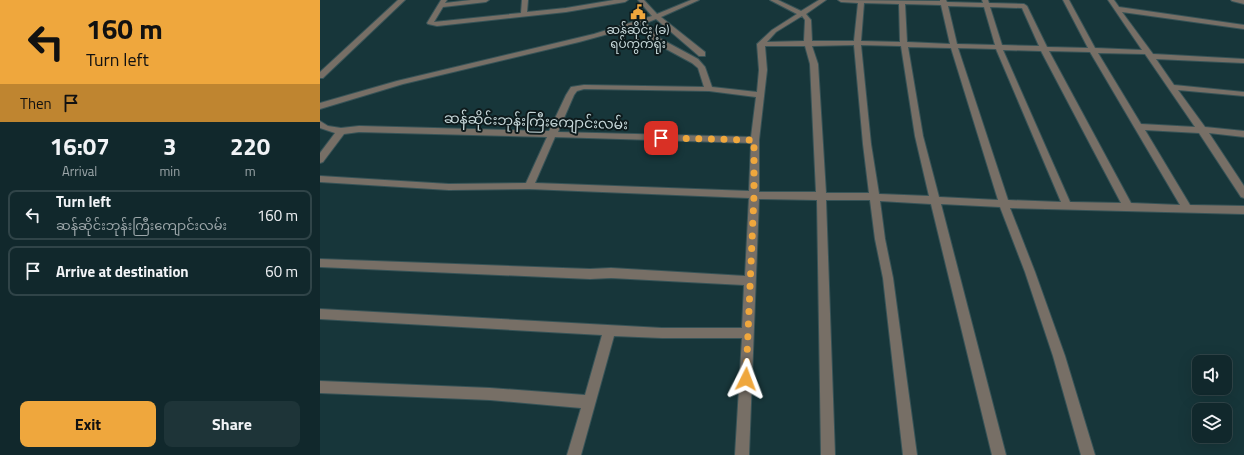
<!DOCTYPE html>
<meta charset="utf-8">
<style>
:root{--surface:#11282c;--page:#1e3438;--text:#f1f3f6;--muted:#9ca6a9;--line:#304448;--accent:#efa73d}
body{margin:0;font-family:"Titillium Web","Noto Sans Myanmar",sans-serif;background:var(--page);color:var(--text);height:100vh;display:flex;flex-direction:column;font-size:15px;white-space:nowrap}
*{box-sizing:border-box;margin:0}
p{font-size:13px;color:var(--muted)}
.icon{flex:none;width:22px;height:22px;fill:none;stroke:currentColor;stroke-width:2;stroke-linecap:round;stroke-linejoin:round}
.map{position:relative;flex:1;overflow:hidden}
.details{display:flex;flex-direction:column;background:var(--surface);width:320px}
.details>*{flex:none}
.guide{background:#efa73d;color:#111;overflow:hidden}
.tools{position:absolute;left:872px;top:355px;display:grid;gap:8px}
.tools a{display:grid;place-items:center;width:40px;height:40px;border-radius:8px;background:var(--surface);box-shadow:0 4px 16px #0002,0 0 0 1px var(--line);font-size:20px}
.pin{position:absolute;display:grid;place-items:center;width:34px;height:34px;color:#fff;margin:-17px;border-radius:8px;box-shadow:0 2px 6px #0006}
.me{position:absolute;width:44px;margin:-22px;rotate:3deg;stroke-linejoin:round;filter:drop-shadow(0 0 3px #0008)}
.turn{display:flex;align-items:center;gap:14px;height:84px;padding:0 20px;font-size:18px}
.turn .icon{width:52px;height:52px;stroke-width:2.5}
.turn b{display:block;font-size:28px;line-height:34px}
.then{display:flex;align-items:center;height:38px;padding:0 20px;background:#0003;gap:8px;font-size:15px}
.eta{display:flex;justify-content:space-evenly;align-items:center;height:68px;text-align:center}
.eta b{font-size:24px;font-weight:700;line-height:28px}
.primary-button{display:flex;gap:8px;margin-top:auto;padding:8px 20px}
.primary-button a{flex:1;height:46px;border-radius:8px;background:var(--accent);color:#111;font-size:16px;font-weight:700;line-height:46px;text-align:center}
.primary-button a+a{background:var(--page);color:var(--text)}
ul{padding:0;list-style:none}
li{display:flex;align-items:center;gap:12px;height:50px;margin:0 8px 6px;padding:0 12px;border:2px solid var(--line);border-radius:8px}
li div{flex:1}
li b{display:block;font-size:15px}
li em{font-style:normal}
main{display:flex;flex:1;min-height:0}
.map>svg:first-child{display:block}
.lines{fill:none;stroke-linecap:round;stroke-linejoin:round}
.minor-casing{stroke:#375357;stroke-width:2}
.minor{fill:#776f66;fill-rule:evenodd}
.route{stroke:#efa73d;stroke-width:7;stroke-dasharray:0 12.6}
.labels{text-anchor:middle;stroke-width:4;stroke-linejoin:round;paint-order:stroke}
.far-poi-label{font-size:12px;fill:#c7d8da;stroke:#0e1b1d}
.street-label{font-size:14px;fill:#c7d8da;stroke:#0e1b1d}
</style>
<main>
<section class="details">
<div class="guide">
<div class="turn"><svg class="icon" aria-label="left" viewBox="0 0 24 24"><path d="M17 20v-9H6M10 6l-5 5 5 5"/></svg><div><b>160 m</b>Turn left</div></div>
<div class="then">Then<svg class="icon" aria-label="arrive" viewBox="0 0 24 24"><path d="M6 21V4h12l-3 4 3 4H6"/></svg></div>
</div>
<div class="eta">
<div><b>16:07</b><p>Arrival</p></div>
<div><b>3</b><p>min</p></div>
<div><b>220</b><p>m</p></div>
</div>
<ul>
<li><svg class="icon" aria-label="left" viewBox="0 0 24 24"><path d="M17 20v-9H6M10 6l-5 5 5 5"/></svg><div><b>Turn left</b><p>ဆန်ဆိုင်းဘုန်းကြီးကျောင်းလမ်း</p></div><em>160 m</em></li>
<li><svg class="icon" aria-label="arrive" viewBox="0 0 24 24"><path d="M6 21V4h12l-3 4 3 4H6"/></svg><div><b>Arrive at destination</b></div><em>60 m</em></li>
</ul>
<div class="primary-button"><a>Exit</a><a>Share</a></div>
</section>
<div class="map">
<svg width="924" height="455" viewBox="0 0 924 455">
<rect width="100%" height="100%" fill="#17363a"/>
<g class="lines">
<!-- minor casing -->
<g class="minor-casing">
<path id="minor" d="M78,0H85L3,78H0V72Z
M121,0H127L125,3L151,0H169L166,2L123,7L114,22L201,13L202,0H208L207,12L246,8L294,0H308L305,2L246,12L117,26L108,24L107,23Z
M318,0H324L337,14L371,0H379L341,17L385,52V56H379L336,19L326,23L341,39L378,59L385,67L392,87L437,92L439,70L437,44L452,30L477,14L450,0H458L481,11L499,0H506L486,14L491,20L492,41H534L538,3L521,2L518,0L620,1V0H626L627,2L663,3L662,0H668L669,3L704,4L707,6L727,47L768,48L743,0H749L775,48L822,50L788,0H794L799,7L924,25V29L802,12L833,54L924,59V63L836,59L854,85L924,92V96L858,90L885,127L924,131V137L889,133L924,186V198L921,197L879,133L825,130L870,205L924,206V214L690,208L715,272L745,356L775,455H761L733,356L705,272L680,207L621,204L686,455H672L611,204L560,201L565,239L573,278L597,455H583L563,278L555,239L550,200H506L515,455H501L497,200L439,199L429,455H415L422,338H342L294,336L261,455H247L261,408L170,400L0,393V381L170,388L265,395L282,335L0,319V309L342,328H422L424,285L291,278L270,279L0,267V259L270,269L291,268L425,276L429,198L209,189L129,190L0,182V176L129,184L206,183L227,137L39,132L24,134L3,162L0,163V153L15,133L0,128V121L8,126L21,128L39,126L229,131L246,95L251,87L264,85L384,87L378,68L372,63L335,43L321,25L259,42L83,84L0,109V103L77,81L274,34L332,16ZM544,3L579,4L580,42L541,41ZM585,4L621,5L630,44L587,42ZM628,6L664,7L675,45L637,44ZM670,7L702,8L719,46L682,45ZM482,16L485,20L484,41L447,42L456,32ZM534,45L543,144L549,193H506L498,64L492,46ZM541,45L581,46L595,136L609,196L559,194L551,144ZM445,46H485L490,64L496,192H439V140L447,70ZM588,47L631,48L678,200L619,197L603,136ZM638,48L676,49L741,202L688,200ZM683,50L721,51L801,203L750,202ZM729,51L770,52L860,205L811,203ZM778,53L825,54L875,127L821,124ZM264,89L389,91L436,97L431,137L238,132L254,95L257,91ZM235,137L431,143L429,191L215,183Z
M911,0H924V4L912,1Z"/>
</g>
<!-- minor -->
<use href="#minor" class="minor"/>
</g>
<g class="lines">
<!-- route -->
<path class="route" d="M341,138L434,140V195L426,379"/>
</g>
<!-- icons -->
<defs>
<g id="civic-bare" transform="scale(1.2)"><path d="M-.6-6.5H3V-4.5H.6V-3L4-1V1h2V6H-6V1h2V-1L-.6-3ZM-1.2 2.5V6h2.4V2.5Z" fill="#efa73d" stroke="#0e1b1d" stroke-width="2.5" paint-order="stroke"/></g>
</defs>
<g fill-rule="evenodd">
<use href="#civic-bare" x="318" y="12"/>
</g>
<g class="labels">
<!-- far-poi labels -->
<g class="far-poi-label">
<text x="318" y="34">ဆန်ဆိုင်း (ခ)<tspan x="318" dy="14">ရပ်ကွက်ရုံး</tspan></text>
</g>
<!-- street labels -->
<g class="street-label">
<text transform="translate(216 121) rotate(2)" y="5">ဆန်ဆိုင်းဘုန်းကြီးကျောင်းလမ်း</text>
</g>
</g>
</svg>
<div class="tools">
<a><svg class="icon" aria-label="sound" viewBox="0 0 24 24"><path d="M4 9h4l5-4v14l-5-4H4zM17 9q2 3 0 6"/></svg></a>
<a><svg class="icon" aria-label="layers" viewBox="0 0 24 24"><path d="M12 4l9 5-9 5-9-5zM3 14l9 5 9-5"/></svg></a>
</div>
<div class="pin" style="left:341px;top:138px;background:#d93025"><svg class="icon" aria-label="arrive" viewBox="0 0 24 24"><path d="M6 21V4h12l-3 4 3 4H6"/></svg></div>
<svg class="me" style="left:426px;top:379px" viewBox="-20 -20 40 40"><path d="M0-17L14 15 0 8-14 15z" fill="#efa73d" stroke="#fff" stroke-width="4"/></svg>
</div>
</main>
